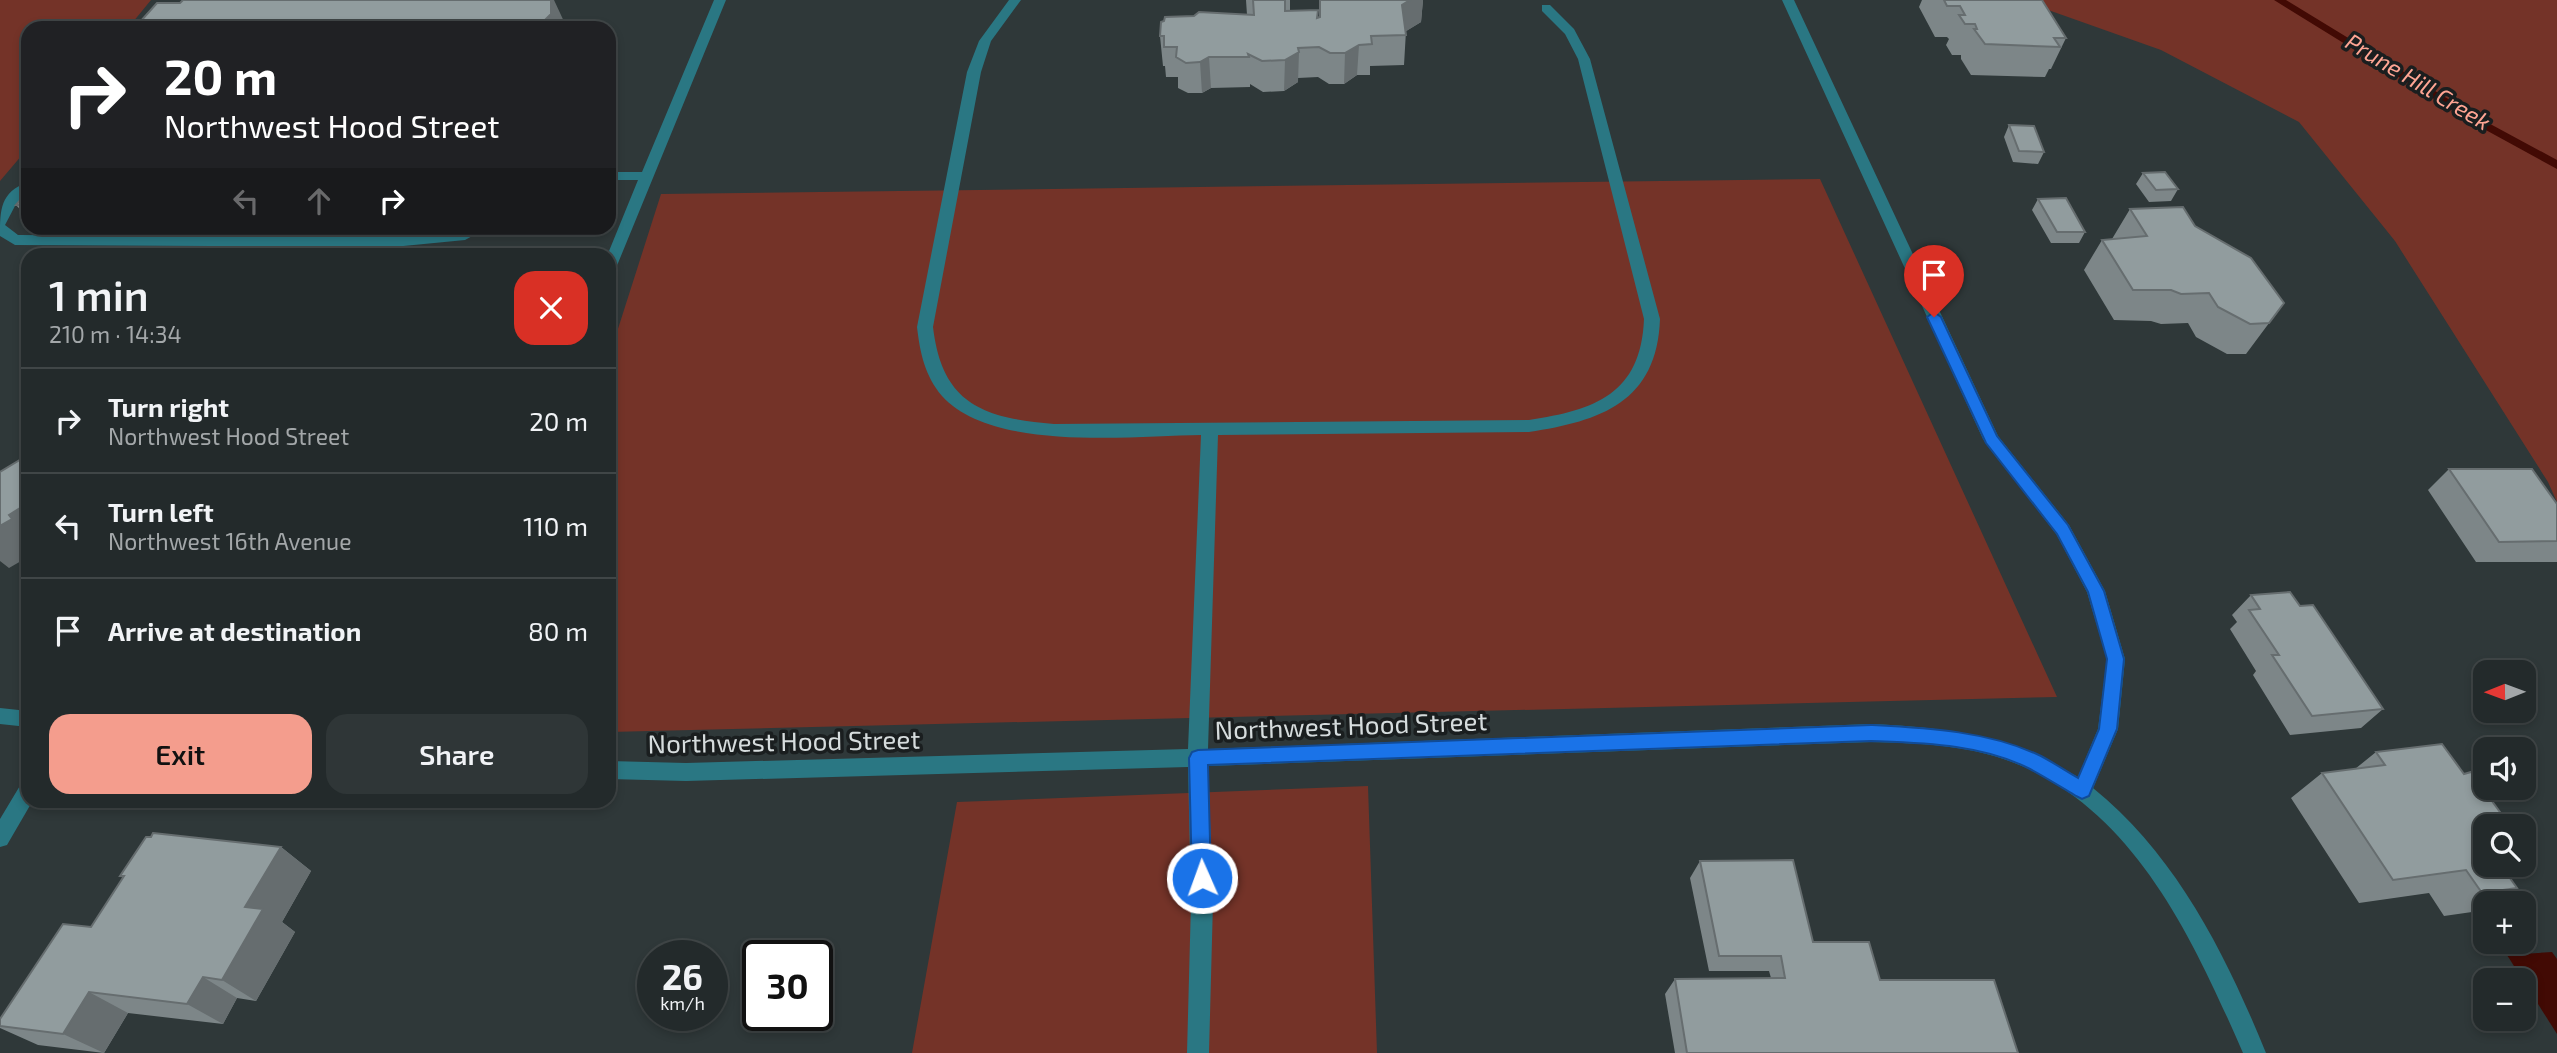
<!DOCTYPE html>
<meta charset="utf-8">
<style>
:root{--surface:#232a2b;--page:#2f3637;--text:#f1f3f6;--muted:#a3a7a9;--line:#404647;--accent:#f49d8d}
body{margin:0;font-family:"Exo 2",sans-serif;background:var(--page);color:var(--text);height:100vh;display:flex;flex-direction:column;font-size:26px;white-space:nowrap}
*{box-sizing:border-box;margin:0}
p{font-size:23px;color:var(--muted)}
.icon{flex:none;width:38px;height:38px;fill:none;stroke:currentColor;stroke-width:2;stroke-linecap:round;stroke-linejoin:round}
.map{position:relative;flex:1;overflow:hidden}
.details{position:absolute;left:21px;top:248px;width:595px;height:560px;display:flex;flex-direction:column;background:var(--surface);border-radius:21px;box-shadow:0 4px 10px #0003,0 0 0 2px var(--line)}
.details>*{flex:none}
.hud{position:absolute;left:21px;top:21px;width:595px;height:214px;border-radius:21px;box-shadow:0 4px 10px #0003,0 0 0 2px var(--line);background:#202124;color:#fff;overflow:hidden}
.needle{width:46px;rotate:269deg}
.controls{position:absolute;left:2473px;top:660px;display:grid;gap:14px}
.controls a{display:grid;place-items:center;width:63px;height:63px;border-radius:14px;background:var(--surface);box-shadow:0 4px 10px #0003,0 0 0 2px var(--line);font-size:35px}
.speed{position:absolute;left:637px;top:940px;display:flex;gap:14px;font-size:35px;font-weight:700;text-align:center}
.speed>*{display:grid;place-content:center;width:91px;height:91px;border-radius:50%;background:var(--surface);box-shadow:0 4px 10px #0003,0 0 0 2px var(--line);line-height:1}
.speed small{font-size:18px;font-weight:400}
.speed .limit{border:4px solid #111;border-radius:10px;background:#fff;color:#111}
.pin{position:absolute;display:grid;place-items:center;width:60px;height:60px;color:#fff;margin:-72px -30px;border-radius:50% 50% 50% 0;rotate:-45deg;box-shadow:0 0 7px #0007}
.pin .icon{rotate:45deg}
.me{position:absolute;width:77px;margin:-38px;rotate:358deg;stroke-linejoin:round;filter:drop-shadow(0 0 5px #0008)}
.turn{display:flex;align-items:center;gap:24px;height:147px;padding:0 28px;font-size:32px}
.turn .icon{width:91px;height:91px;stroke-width:2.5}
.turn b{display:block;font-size:49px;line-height:60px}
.lanes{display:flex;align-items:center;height:66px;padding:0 28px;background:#0003;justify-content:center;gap:35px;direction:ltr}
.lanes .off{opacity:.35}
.round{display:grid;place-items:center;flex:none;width:74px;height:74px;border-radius:21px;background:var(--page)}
.headline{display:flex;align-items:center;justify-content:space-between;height:119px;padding:0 28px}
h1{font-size:42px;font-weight:600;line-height:52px}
.primary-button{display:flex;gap:14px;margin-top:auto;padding:14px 28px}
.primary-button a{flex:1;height:80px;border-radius:21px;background:var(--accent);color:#111;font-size:28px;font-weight:600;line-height:80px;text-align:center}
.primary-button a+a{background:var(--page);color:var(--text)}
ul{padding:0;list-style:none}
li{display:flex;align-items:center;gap:21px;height:105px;padding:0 28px;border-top:2px solid var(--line)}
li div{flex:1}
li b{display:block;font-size:26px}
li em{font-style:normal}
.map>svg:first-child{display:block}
.green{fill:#743328}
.water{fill:#420a04}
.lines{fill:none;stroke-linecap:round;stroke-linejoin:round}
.stream{fill:#420a04;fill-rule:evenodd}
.minor{fill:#2a7783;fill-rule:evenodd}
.wall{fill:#7d8688}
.shaded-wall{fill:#666d6f}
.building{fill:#919c9e;stroke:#666d6f;stroke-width:2}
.route{fill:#1a73e8;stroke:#114b97;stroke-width:2}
.labels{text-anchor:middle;stroke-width:7;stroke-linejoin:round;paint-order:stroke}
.far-water-label{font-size:23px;font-style:italic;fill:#ffa594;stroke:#1a1e1f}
.street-label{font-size:26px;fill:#d6dcdd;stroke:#1a1e1f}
</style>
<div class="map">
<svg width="2557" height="1053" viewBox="0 0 2557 1053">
<rect width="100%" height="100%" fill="#2f3839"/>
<!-- green -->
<path class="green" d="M0,0H151L128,28H28V148L0,181Z
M2020,0H2557V502L2548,482L2395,241L2299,122L2161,50Z
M1820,179L2057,697L609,732V357L661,194Z
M1368,786L1377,1053H912L957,802Z"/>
<!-- water -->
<path class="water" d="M2552,952L2557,959V1034L2507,955Z"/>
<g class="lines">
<!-- stream -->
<path class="stream" d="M2274,0H2286L2481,119L2557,160V169L2473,123Z"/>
<!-- minor -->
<path class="minor" d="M714,0H726L616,268L609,273V256H607L638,180H609V172H642Z
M1009,0H1021L991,41L981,72L933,327C942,404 983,418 1054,424L1529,420C1595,410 1641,394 1644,319L1578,59L1565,34L1542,11V5H1550L1574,29L1590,59L1660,319C1657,402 1601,421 1529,432L1218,435L1208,749L1871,724C1953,728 2006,736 2078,777L2098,729L2107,659L2087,592L2057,535L1983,439L1782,0H1794L1998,436L2069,525L2105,591L2125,659L2118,729L2093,788C2177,856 2226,955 2266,1053H2243C2194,941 2135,809 2012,762C1968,745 1918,743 1871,742L1208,766L1213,902L1209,1053H1187L1191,902L1188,767L686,781L609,779V761L686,763L1188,749L1201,435C1132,436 992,452 942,396C925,376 920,353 917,327L967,72L979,41Z
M28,182V194L16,204L5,225L18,235L393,237L462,230L469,228H487L465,240L393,247L15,245L0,236C0,210 0,192 28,182Z
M0,708L28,711V727L0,724Z
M28,781V802H32L7,845L0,847V819L21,784Z"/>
</g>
<!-- wall -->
<path class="wall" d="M1246,0H1290V10L1317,18H1320V0H1423L1421,22L1406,31L1404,65L1370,66V75H1357L1344,84H1329L1318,77L1298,78V82L1284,91L1263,92L1250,84V87L1211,88L1202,93H1188L1178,88V77H1166L1165,66H1163L1160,36L1247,15Z
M1922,0H2042L2066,38L2051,69H2049L2045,77L1971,75L1961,59V55H1952L1946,45L1949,39L1947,37H1935L1919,7Z
M139,23L567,28H143Z
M2009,125L2044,152L2038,164L2013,162L2004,137Z
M2143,173L2178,189L2171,201L2149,202L2136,184Z
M28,191V216H26L16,205Z
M2038,199L2085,232L2079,243H2051L2032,210Z
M2130,209L2195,226L2284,303L2246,354H2227L2196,337L2188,323L2161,324L2151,321L2114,320L2084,270L2102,240L2112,239Z
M2449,469L2557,504V562H2476L2428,490Z
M2251,595L2300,606L2383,709L2361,728L2290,735L2253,675L2256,671L2230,629L2237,622L2232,615Z
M2376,752L2485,826V864L2517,888L2492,903H2485V907L2479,911L2444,916L2429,893L2359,903L2291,798L2322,773L2355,769Z
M281,847L311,871L282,922L295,932L256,1001L237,998L223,1024L128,1013L104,1053L38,1045L0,1028V1019L91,927L123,878L120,876Z
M1700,861L1813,942L1880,980L2018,1053H1675L1665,994L1675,979L1771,978L1769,971H1709L1690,878Z"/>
<!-- shaded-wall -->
<path class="shaded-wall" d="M551,0H554L567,28H537Z
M1410,0H1423L1421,22L1400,35L1402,5Z
M1359,45L1357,75L1344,84L1345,53Z
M1299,52L1298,82L1284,91L1285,60Z
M1209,57L1211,88L1202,93L1200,62Z
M28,503V557L9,568L0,561V526L9,515Z
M281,847L311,871L282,922L295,932L256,1001L222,980L245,907Z
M203,977L237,998L223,1024L187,1004Z
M89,992L128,1013L104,1053L63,1034Z"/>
<!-- building -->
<path class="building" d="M183,0H551V14L537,28H161L166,23H139L157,3H180Z
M1253,0H1285V11L1318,10L1317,18L1320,17V0H1410L1402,5L1406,35L1371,36L1372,44L1359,45L1345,53H1330L1319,47L1298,48L1299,52L1285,60L1262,61L1248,54L1249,57H1209L1200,62L1186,63L1176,57L1177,47H1164V36H1160L1161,22L1164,21L1165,17L1194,16L1199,12L1254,15Z
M1944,0H2042L2066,38H2054L2060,47L1985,44L1974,29H1977L1975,24H1965L1959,15H1965L1960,6H1947Z
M2009,125L2034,126L2044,152L2019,151Z
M2165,172L2178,189L2156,190L2143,173Z
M28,191V205H16Z
M2066,198L2085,232H2057L2038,199Z
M2183,207L2195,226L2251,258L2284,303L2269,323L2250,324L2218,307L2209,293L2181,294L2171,290H2133L2102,240L2147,236L2130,209Z
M28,455V503L9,515L12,519L0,526V472Z
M2449,469H2532L2557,504V541L2499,542Z
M2290,592L2300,606L2313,605L2383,709L2312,716L2272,655H2279L2249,610L2260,609L2251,595Z
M2442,744L2464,774L2471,772L2510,826H2485V864H2500L2517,888L2482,893L2466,870L2393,880L2322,773L2385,765L2376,752Z
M153,833L281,847L245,907L263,909L222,980L203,977L187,1004L89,992L63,1034L0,1026V1019L63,924L91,927L124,876H120L146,837H151Z
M1793,860L1813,942H1869L1880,980H1994L2018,1053H1687L1675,979L1785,978L1781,956H1719L1700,861Z"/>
<!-- route -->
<path class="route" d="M1934,312L1941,317L1997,436L2068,525L2104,591L2124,659L2117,729L2089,796L2082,799L2076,796C2061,787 2045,777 2030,769C1982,744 1923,743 1871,741L1208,765L1211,878L1209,884L1202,887L1195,884L1192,878L1189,758L1192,752L1198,750L1871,725C1928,728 1989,731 2041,756C2054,763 2066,771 2078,778L2099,729L2107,659L2088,592L2057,534L1986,443L1927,317Z"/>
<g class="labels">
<!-- far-water labels -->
<g class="far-water-label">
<text transform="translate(2418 82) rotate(31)" y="8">Prune Hill Creek</text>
</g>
<!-- street labels -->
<g class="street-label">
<text transform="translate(1351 726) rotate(-2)" y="9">Northwest Hood Street</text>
<text transform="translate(784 742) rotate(-1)" y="9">Northwest Hood Street</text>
</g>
</g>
</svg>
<div class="controls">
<a><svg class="needle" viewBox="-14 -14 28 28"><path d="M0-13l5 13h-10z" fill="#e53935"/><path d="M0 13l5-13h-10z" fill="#a3a7a9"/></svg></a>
<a><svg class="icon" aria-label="sound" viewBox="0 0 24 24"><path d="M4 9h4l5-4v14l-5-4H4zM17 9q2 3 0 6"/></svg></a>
<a><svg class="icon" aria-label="search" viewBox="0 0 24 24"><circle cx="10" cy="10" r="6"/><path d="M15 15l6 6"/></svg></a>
<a>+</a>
<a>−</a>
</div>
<div class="speed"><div>26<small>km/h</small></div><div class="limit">30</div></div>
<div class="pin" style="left:1934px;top:317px;background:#d93025"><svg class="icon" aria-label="arrive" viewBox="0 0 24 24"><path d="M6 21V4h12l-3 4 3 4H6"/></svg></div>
<svg class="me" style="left:1202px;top:878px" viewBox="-20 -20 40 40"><circle r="17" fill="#1a73e8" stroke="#fff" stroke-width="3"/><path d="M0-11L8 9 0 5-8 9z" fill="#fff"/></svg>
<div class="hud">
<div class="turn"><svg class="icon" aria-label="right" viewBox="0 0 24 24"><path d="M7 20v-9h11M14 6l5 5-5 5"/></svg><div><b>20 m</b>Northwest Hood Street</div></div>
<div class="lanes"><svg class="icon off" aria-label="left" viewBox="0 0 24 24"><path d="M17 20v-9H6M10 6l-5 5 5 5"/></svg><svg class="icon off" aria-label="ahead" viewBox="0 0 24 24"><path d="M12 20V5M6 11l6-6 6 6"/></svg><svg class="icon" aria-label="right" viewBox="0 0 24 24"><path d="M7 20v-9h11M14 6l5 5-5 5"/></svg></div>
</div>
<section class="details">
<div class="headline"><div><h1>1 min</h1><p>210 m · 14:34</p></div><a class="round" style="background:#d93025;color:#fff"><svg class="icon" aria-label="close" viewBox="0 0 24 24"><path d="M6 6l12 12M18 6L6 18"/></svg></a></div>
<ul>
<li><svg class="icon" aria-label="right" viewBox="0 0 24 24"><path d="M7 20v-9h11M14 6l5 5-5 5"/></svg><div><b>Turn right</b><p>Northwest Hood Street</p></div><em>20 m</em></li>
<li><svg class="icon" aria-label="left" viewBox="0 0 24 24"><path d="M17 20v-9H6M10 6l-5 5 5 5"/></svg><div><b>Turn left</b><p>Northwest 16th Avenue</p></div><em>110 m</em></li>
<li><svg class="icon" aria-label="arrive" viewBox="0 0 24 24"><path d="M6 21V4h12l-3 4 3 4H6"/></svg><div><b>Arrive at destination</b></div><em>80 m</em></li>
</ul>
<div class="primary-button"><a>Exit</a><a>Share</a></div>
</section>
</div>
